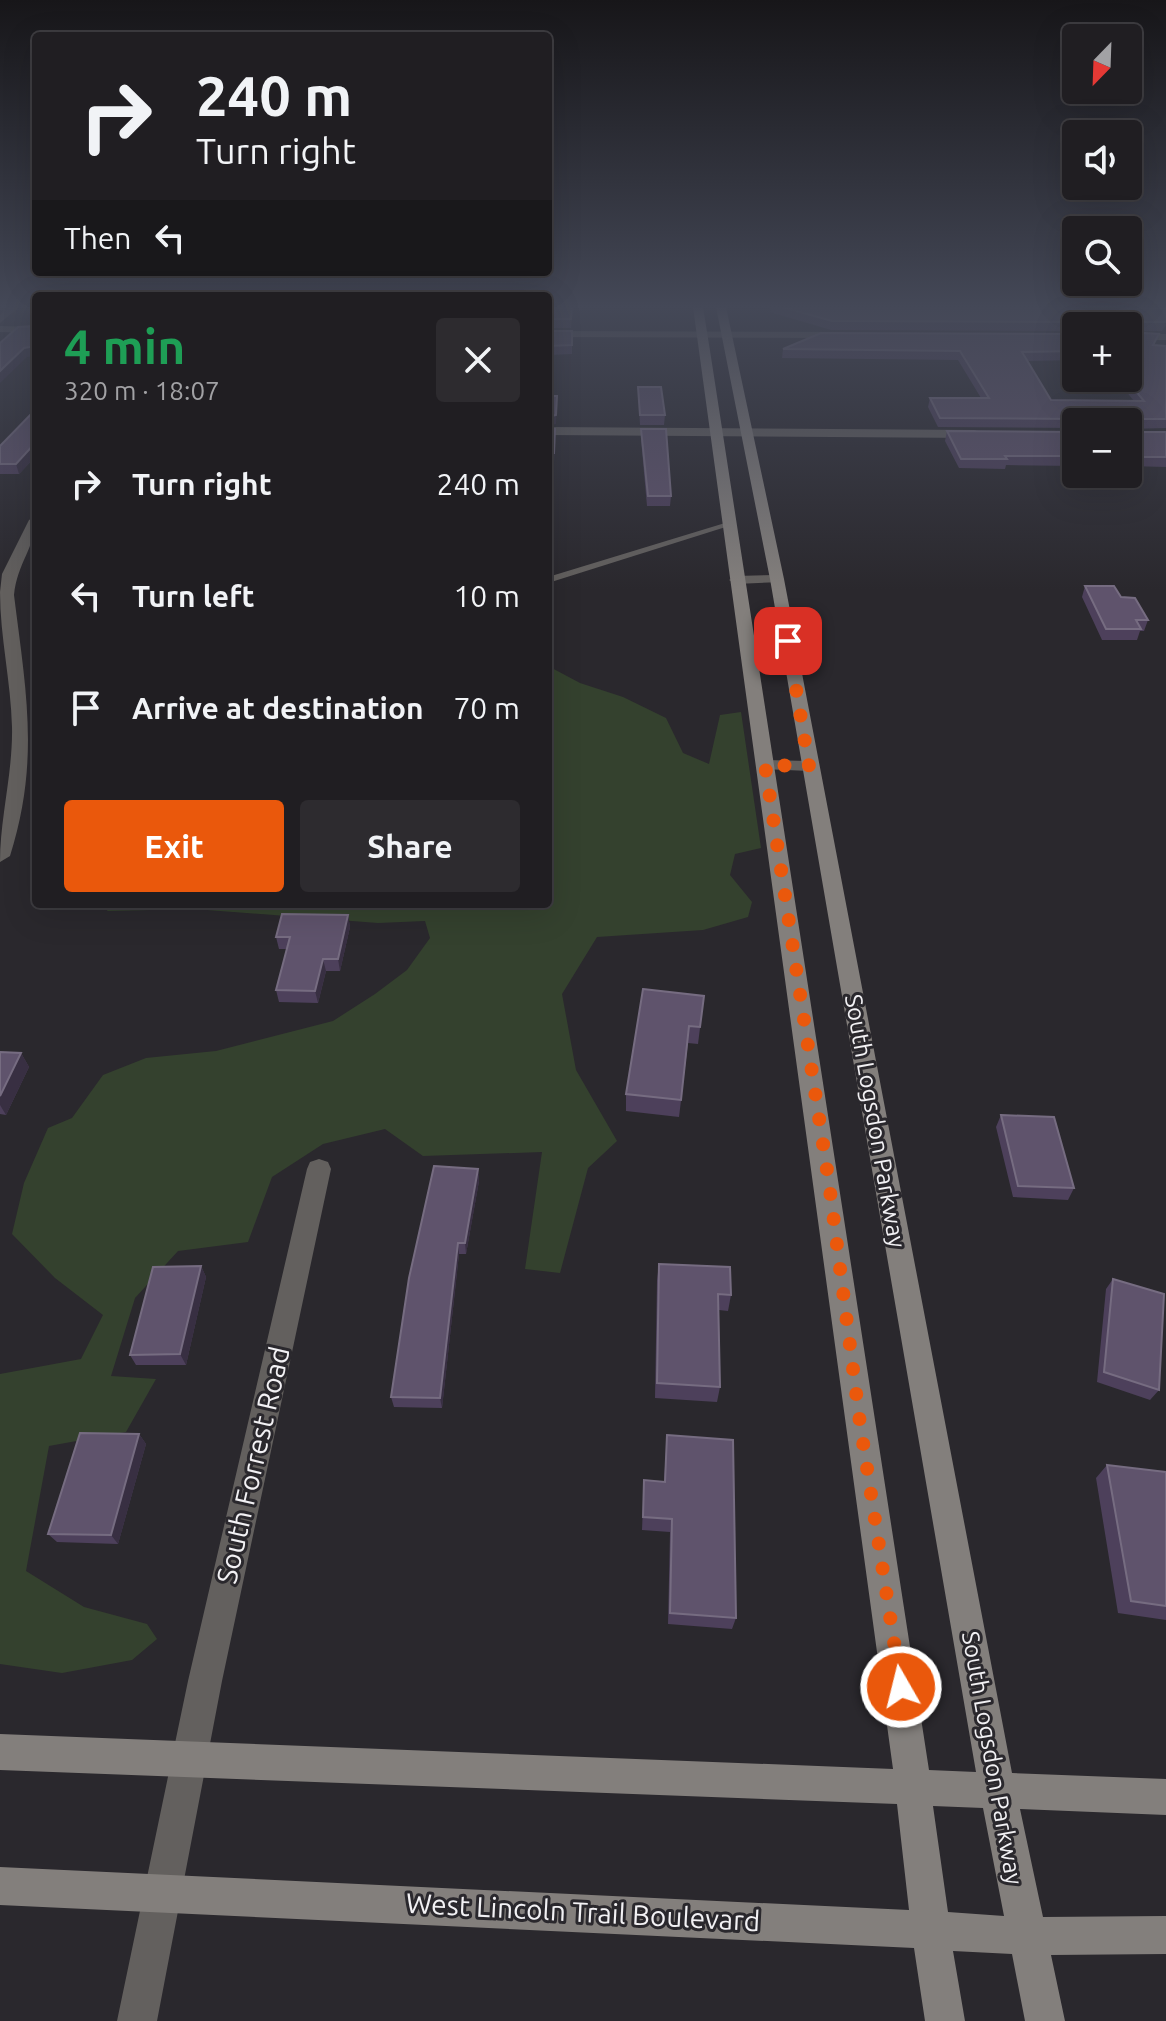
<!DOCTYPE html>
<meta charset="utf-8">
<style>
:root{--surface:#201e22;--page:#2d2b2f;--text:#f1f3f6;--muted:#a2a2a5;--line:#3d3c40;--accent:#ea580c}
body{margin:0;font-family:Ubuntu,sans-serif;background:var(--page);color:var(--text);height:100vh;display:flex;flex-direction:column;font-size:30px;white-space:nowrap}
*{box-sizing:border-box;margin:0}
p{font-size:26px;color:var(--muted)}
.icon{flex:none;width:44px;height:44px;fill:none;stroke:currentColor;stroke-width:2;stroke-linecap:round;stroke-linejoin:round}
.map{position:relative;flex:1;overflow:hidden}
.details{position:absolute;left:32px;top:292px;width:520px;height:616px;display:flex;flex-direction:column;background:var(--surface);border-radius:8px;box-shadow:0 8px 32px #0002,0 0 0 2px var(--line)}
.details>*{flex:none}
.hud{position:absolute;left:32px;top:32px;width:520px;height:244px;border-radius:8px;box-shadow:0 8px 32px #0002,0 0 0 2px var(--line);background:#201e22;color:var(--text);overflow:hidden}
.needle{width:52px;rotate:203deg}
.fabs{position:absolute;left:1062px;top:24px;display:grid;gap:16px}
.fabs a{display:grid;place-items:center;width:80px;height:80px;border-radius:8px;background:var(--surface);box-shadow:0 8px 32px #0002,0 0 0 2px var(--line);font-size:40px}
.pin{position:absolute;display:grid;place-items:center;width:68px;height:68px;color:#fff;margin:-34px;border-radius:16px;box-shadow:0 4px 12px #0006}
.me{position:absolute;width:88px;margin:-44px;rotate:352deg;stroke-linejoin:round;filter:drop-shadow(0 0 6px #0008)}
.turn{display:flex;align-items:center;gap:28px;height:168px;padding:0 32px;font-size:36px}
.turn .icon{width:104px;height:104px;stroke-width:2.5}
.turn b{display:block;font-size:56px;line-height:68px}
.then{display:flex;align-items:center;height:76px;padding:0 32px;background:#0003;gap:16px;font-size:30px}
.round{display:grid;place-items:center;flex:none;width:84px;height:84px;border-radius:8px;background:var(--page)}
.overview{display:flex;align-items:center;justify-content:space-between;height:136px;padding:0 32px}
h1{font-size:48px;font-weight:700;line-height:60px;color:#1e9e55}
.button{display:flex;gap:16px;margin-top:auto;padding:16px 32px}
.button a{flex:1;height:92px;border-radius:8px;background:var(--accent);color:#fff;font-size:32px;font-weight:700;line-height:92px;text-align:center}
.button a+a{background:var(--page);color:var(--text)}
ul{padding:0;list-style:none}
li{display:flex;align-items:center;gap:24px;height:112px;padding:0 32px}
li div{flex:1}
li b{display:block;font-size:30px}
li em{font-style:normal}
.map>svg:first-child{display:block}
.green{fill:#34412e}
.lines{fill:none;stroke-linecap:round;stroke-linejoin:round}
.service{fill:#63605e;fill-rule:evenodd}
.minor{fill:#63605e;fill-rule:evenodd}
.secondary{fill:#837f7c;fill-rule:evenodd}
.wall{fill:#4d405b}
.shaded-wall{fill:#382f42}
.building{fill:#5f536c;stroke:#766c81;stroke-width:2}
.route{stroke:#ea580c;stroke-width:14;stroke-dasharray:0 25.2}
.labels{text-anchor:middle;stroke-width:6;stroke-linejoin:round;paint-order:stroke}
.street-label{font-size:24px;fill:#f2f1f4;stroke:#2a282d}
.near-street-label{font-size:28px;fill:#f2f1f4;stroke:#2a282d}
</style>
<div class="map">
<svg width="1166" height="2021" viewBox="0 0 1166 2021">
<rect width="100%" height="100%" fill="#2a282d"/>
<!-- green -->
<path class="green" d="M548,666L580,683L623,697L666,718L683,753L709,764L720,715L741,712L761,848L735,854L730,875L752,902L748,917L703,930L597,937L562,994L576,1070L617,1141L588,1168L560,1273L525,1269L542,1152L423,1156L385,1129L323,1144L272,1177L248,1242L178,1251L135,1298L111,1376L156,1379L126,1432L49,1446L26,1571L84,1607L147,1624L157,1639L132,1660L62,1673L0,1664V1374L81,1359L103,1315L55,1278L12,1234L24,1183L48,1128L72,1118L103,1075L146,1058L216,1051L333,1021L375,994L407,970L430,938L425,921L378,923L194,909L108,911L98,904H548Z"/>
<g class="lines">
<!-- service -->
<path class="service" d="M725,523L732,525L548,583V577Z"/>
<!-- minor -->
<path class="minor" d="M8,307H19L0,323V315Z
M0,326L36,327V333L0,332Z
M548,331L843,332L848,335L843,338L548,337Z
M1128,334H1166V340H1128Z
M548,427L975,430L981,434L975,438L548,435Z
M36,516C36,547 17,563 14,595C26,691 40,761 10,856L0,862C0,817 13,773 12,727C11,682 0,637 0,592L2,574L29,520Z
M777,575L784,579L782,582L736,584L729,580L736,576Z
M765,760L809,761L818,766L809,771L759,769L756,765Z
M319,1159L328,1162L331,1169L222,1681L157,2021H117L188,1681L307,1169L310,1162Z"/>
<!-- secondary -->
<path class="secondary" d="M693,307H703L711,357L929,1770L976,1772L770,579L716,307H726L784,579L1012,1773L1166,1779V1815L1020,1809L1043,1917L1166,1916V1954L1051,1955L1065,2021H1025L1012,1954L953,1951L965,2021H925L914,1948L0,1905V1867L909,1910L897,1804L0,1770V1734L893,1769ZM933,1806L983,1808L1004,1916L948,1912Z"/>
</g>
<!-- wall -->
<path class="wall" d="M548,307H573L571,328H548Z
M771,307H1071L1087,326H1076V331L831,330L770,312Z
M1117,307H1159L1157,309L1166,325L1162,331H1131L1133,325Z
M548,331H572V354L548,355Z
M1076,334V360L1027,361L1051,400L1134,401L1115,378H1128L1155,345L1166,346V428L1128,429L1131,432H1166V467L1128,466V422H1076V428L938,427L928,407L930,398H981L958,360L782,358L783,349Z
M638,387L665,415L664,425H640Z
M36,409V456L19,474H0V446Z
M548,428L555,429L554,462H548Z
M641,429L671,496L670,506H647L641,439Z
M947,431L1076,432V466L1006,465L1005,469L959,468L945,441Z
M1085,586L1121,597L1148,620L1144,631H1140L1137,640H1102L1082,597Z
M348,915L350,927L340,971H326L318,1003L279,1002L276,990L287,949H279L276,937Z
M704,996L698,1044L688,1043L679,1117L626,1111V1094Z
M0,1052L21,1053L29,1067L6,1115L0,1114Z
M1001,1115L1074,1188L1068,1200L1013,1197L996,1127Z
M478,1169L479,1181L466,1254H459L442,1408L394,1407L391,1397Z
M659,1264L731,1295L728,1311L719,1310L720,1387L717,1402L655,1398L657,1280Z
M201,1266L206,1277L186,1365H136L130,1355Z
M1113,1279L1159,1390L1150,1400L1097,1382L1106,1289Z
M139,1434L146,1444L118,1544L57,1542L48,1534Z
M667,1435L736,1618L732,1629L668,1624L670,1532L642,1530L644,1480L664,1482Z
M1107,1465L1166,1472V1620L1118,1613L1096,1478Z"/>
<!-- shaded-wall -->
<path class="shaded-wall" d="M36,346V356L27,357L0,383V371L24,348Z
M557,396L556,424L548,426V417Z
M36,442V456L19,474L16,464Z
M348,915L350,927L340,971L338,959Z
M323,959L326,971L318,1003L315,991Z
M21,1053L29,1067L6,1115L0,1105V1096Z
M478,1169L479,1181L466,1254L465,1243Z
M458,1243L459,1254L442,1408L440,1398Z
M201,1266L206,1277L186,1365L180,1354Z
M139,1434L146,1444L118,1544L111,1535Z"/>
<!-- building -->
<path class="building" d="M548,307H572L571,319H548Z
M782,307H1071L1087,326H1081L1078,322L832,321Z
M1127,307L1166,308V321L1165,322H1134L1136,318Z
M36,317V346L24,348L0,371V343L18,327L35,326Z
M548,331H572V345L548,346Z
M1128,332L1159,334L1153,345L1166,346V419H1129L1128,429L1131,432H1166V457H1128V422H1082L1079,419L940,418L930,398H989L960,351L783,349L821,333L1076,334V351L1022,352L1051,400L1144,401L1125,378H1128Z
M638,387H661L665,415H640Z
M548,396H557L556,415L548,417Z
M36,409V442L16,464H0V446Z
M548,428L555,429L554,453H548Z
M641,429H666L671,496H648Z
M947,431L1076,432V456H1005L1007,459H961Z
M1085,586H1114L1121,597L1135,598L1148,620H1136L1141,629H1106Z
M282,914L348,915L338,959H323L315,991L276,990L290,937H276Z
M643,989L704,996L700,1027L689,1026L681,1100L626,1094Z
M0,1052L21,1053L0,1096Z
M1001,1115L1054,1117L1074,1188L1018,1186Z
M434,1166L478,1169L465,1243H458L440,1398L391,1397L409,1278Z
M659,1264L730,1267L731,1295L718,1294L720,1387L657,1383Z
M201,1266L180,1354L130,1355L153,1267Z
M1113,1279L1164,1294L1159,1390L1104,1372Z
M80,1433L139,1434L111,1535L48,1534Z
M667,1435L733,1440L736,1618L670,1613L672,1519L643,1517L644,1480L665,1482Z
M1107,1465L1166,1472V1606L1131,1601Z"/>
<!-- sky -->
<linearGradient id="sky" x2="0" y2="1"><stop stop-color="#171619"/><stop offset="0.52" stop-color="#444857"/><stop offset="1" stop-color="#444857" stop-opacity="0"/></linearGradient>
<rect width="1166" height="590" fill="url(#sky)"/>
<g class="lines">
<!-- route -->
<path class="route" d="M788,641L809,766L765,765L829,1183L860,1423L901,1687"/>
</g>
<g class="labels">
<!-- street labels -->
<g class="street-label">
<text transform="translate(875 1121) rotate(80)" y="8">South Logsdon Parkway</text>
<text transform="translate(992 1758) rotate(80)" y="8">South Logsdon Parkway</text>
</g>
<!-- near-street labels -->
<g class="near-street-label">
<text transform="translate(253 1465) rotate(-77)" y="10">South Forrest Road</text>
<text transform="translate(583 1912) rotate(3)" y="10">West Lincoln Trail Boulevard</text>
</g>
</g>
</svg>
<div class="fabs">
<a><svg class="needle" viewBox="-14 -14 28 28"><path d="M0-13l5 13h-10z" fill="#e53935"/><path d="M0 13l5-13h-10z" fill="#a2a2a5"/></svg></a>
<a><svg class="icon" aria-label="sound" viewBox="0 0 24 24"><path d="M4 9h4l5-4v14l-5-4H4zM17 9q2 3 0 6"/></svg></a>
<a><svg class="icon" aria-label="search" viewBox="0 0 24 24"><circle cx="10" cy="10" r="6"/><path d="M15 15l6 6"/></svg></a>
<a>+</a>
<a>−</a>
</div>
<div class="pin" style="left:788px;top:641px;background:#d93025"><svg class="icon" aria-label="arrive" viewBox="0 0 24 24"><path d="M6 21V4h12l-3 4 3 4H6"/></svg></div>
<svg class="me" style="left:901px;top:1687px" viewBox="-20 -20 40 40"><circle r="17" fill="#ea580c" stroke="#fff" stroke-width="3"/><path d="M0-11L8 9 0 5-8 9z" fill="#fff"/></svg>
<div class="hud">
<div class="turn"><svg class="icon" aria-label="right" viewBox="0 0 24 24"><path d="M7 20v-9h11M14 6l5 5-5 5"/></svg><div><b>240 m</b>Turn right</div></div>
<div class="then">Then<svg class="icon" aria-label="left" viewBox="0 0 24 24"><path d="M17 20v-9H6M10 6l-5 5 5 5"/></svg></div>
</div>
<section class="details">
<div class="overview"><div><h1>4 min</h1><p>320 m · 18:07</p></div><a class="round"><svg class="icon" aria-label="close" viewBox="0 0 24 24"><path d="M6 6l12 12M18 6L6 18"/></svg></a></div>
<ul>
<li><svg class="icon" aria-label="right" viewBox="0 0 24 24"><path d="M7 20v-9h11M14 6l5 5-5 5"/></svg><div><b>Turn right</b></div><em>240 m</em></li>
<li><svg class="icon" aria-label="left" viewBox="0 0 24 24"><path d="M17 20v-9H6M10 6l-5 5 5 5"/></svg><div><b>Turn left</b></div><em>10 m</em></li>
<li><svg class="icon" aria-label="arrive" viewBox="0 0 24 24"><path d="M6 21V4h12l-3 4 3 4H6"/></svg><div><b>Arrive at destination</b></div><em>70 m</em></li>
</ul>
<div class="button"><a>Exit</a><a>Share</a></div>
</section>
</div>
